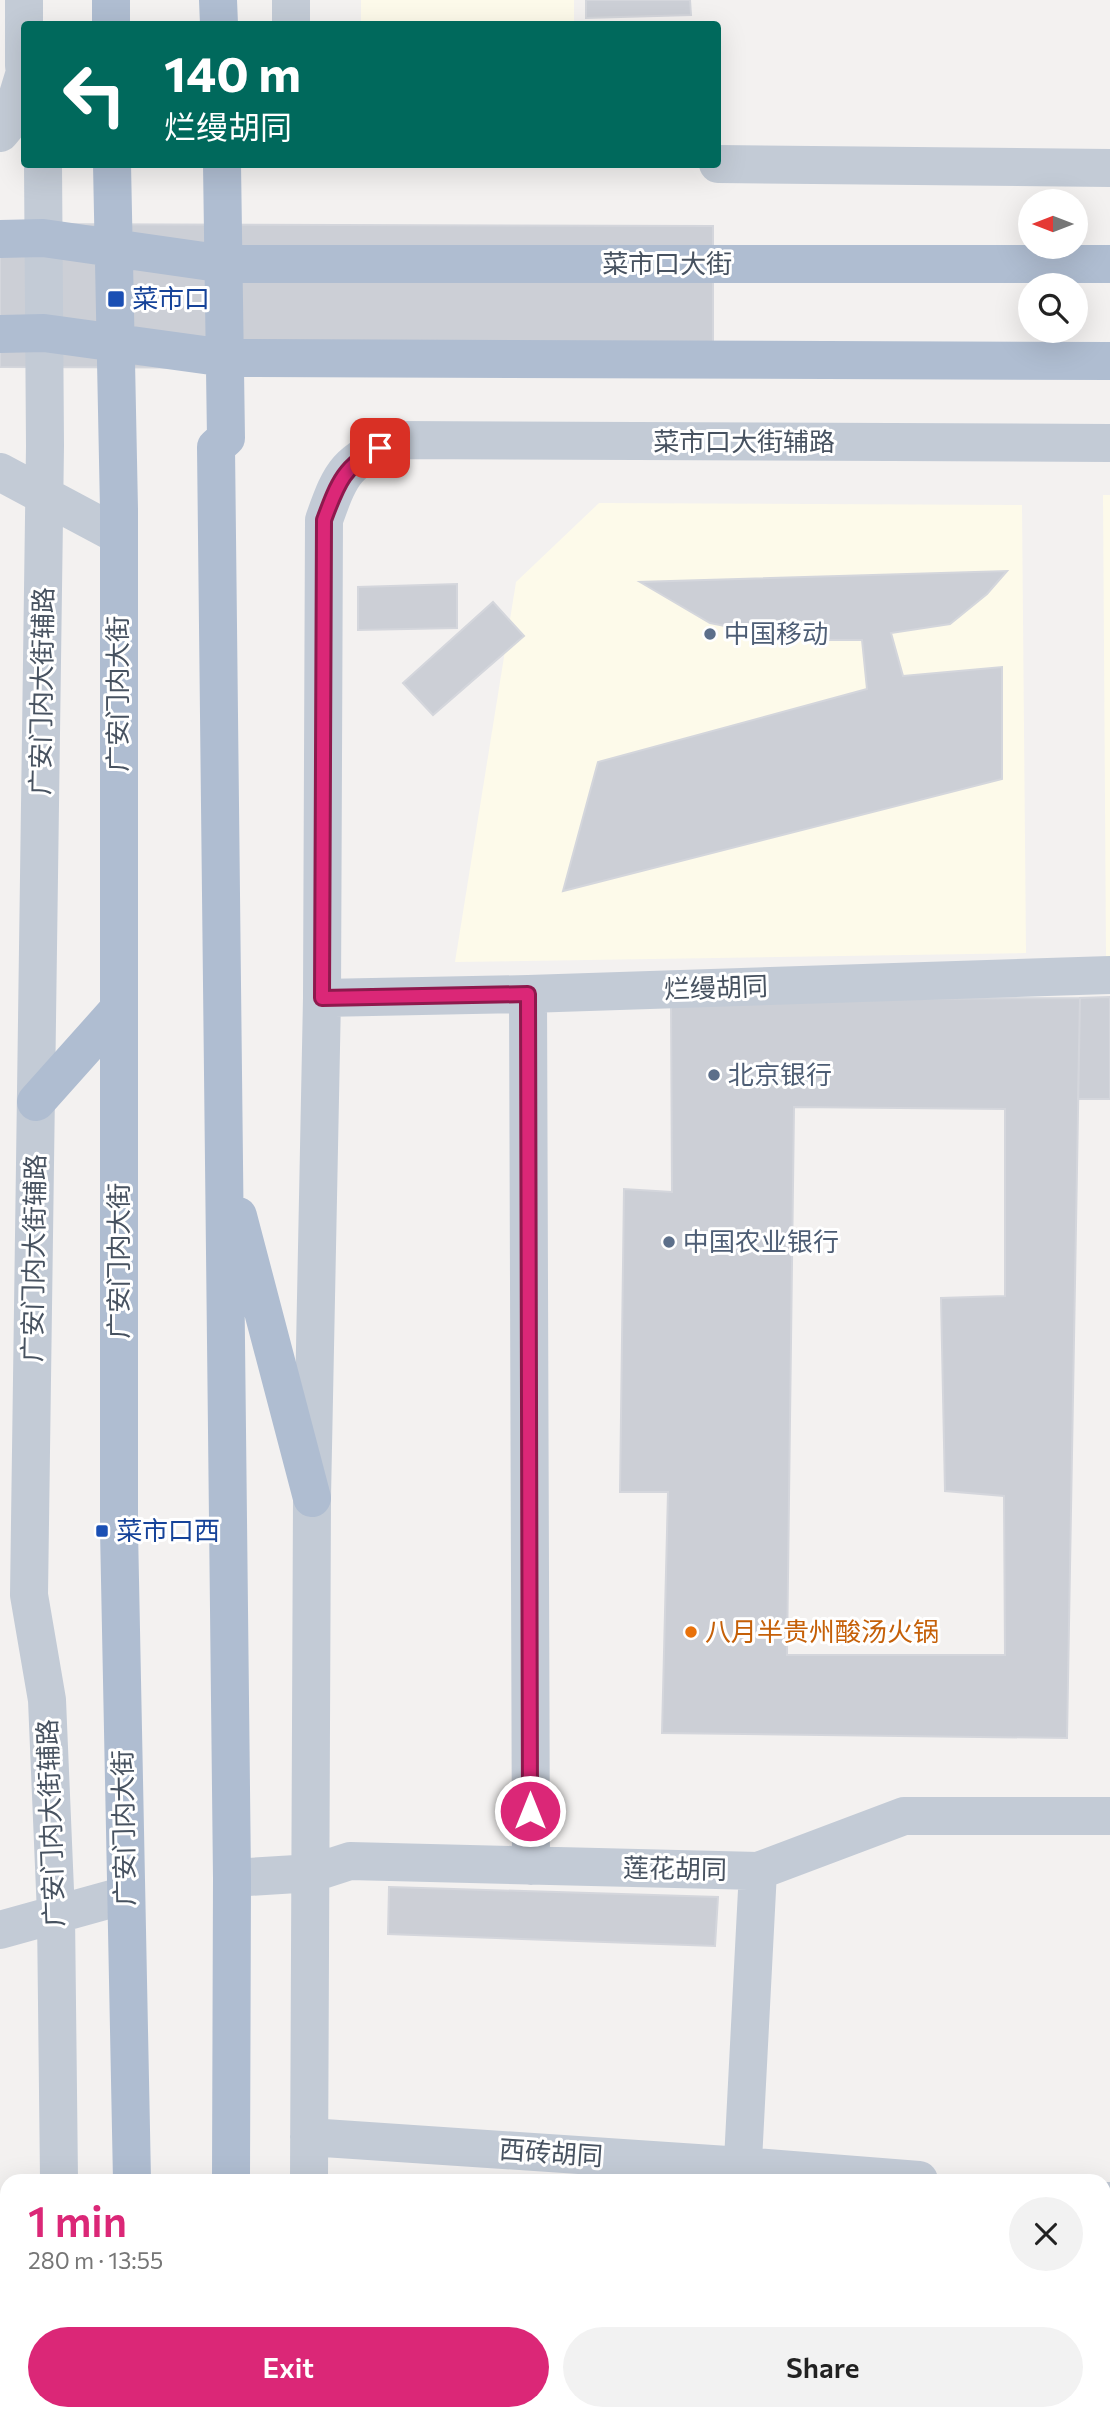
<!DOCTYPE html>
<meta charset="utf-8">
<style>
:root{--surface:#fff;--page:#f2f2f2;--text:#222;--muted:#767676;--accent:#db2777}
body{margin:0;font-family:Commissioner,"Noto Sans SC",sans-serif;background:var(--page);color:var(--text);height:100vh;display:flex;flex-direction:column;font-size:26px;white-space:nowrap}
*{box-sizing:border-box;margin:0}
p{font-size:23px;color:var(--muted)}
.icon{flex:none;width:38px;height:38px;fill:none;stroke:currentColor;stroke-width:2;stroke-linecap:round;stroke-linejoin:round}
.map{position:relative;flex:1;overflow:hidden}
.drawer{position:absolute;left:0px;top:2174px;width:1111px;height:247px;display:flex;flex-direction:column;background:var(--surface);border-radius:21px 21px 0 0;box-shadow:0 7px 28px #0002}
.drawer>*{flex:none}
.top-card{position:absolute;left:21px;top:21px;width:700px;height:147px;border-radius:7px;box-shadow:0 7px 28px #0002;background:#00695c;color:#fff;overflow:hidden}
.needle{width:46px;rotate:270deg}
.controls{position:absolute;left:1018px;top:189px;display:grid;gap:14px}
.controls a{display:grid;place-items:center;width:70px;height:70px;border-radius:50%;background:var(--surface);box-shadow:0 7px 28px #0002;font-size:35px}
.pin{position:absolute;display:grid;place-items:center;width:60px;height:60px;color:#fff;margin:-30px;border-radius:14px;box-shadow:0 4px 10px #0006}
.me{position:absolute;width:77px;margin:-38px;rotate:0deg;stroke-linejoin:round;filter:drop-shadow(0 0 5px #0008)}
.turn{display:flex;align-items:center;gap:24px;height:147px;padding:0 28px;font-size:32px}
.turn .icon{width:91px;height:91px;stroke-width:2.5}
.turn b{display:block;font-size:49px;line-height:60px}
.round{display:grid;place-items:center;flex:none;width:74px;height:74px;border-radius:37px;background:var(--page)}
.headline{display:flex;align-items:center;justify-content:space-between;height:119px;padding:0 28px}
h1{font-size:42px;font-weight:600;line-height:52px;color:var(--accent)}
.button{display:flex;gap:14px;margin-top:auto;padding:14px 28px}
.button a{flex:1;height:80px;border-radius:42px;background:var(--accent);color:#fff;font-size:28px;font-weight:600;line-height:80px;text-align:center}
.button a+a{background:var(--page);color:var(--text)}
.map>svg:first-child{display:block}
.commercial{fill:#fdfaea}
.building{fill:#cccfd6;stroke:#d4d6dc;stroke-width:2;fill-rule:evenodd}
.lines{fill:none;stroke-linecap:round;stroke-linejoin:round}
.minor{stroke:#c3cbd6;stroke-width:38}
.major{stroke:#afbdd1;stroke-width:38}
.route-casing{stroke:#8e194d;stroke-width:18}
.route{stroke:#db2777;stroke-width:12}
.transit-dot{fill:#1a4fb4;stroke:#fff;stroke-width:2.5}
.service-dot{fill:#5c6f8a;stroke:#fff;stroke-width:2.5}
.food-dot{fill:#e8710a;stroke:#fff;stroke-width:2.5}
.labels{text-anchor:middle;stroke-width:6;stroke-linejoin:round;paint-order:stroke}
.street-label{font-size:26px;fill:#475260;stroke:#fff}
.transit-label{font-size:26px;fill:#164399;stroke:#fff;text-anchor:start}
.service-label{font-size:26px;fill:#4e5e75;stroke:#fff;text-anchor:start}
.food-label{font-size:26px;fill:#c56008;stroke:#fff;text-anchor:start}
</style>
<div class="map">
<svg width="1110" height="2419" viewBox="0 0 1110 2419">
<rect width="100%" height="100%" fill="#f3f1f0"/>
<!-- commercial -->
<path class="commercial" d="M361,0H574V24H361Z
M1103,495H1110V957H1106Z
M599,503L1022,505L1026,953L455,962L516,582Z"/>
<!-- building -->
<path class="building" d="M586,0H690L691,15L586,18Z
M0,224L713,226V369L0,367Z
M1007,571L987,594L950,624L891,633L903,676L1002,667V779L563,891L598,762L867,689L862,640H814L765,634L710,623L640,582Z
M457,584V628L358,630V587Z
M493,602L524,636L433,715L403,683Z
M1110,997V1099H1078L1080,998Z
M1080,998L1067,1738L662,1733L668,1492H620L624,1189L672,1192L671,1000ZM794,1107L1005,1109V1296L941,1298L945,1491L1004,1496L1005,1655H787Z
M389,1887L718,1897L715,1946L388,1934Z"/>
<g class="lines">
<!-- minor -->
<path class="minor" d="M24,0V66
M291,0V24
M0,133L10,121L24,75
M43,164L45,446L29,1595L47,1700L56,1914L59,2180
M718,164L1110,168
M0,472L118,535
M528,994L531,1866
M322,998L528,994L1110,975
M232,1878L313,1873L350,1861L758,1871L904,1816H1110
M0,1930L126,1895
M309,2137L742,2166L919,2180
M309,2180L312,1498L322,998L324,520C342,469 346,463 396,440L1110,443
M742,2180L758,1871
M1104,2201H1110
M310,2413V2419
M61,2419V2413
M739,2419V2413"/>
<!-- major -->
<path class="major" d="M111,0V24
M218,0L219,24
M112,164L119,509V1530L132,2180
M222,164L226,438L216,447L232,1878L231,2180
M0,239L43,238L225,264H1110
M0,334L44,333L226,358L1110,361
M36,1102L119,1009
M238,1216L312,1498
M135,2419V2413
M229,2419V2413"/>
</g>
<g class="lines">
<!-- route casing -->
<g class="route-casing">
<path id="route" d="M380,448C344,464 337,485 324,520L322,998L528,994L530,1811"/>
</g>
<!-- route -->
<use href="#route" class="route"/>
</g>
<!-- markers -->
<g class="transit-dot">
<rect x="107" y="290" width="18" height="18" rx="3.5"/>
<rect x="95" y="1524" width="14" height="14" rx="3.5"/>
</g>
<g class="service-dot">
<circle cx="710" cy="634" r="7"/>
<circle cx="714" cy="1075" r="7"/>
<circle cx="669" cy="1242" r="7"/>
</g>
<circle class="food-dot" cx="691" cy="1632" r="7"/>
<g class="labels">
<!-- street labels -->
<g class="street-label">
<text x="667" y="273">菜市口大街</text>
<text x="744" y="451">菜市口大街辅路</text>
<text transform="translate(42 691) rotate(-89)" y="9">广安门内大街辅路</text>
<text transform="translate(118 694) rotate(-90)" y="9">广安门内大街</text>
<text transform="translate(716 988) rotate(-2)" y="9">烂缦胡同</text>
<text transform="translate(34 1258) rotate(-89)" y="9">广安门内大街辅路</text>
<text transform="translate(119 1261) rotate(-90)" y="9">广安门内大街</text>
<text transform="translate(51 1823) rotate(-92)" y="9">广安门内大街辅路</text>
<text transform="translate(124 1828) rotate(-91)" y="9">广安门内大街</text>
<text transform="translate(675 1869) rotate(1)" y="9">莲花胡同</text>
<text transform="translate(551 2153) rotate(4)" y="9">西砖胡同</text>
</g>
<!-- transit labels -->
<g class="transit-label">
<text x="132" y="308">菜市口</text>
<text x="116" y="1540">菜市口西</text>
</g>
<!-- service labels -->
<g class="service-label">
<text x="724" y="643">中国移动</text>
<text x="728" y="1084">北京银行</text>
<text x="683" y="1251">中国农业银行</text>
</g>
<!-- food labels -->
<g class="food-label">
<text x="705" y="1641">八月半贵州酸汤火锅</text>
</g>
</g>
</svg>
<div class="controls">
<a><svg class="needle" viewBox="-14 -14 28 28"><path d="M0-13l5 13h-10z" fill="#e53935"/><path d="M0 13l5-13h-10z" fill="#767676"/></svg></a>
<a><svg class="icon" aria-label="search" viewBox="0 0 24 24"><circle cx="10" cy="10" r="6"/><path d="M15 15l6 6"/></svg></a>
</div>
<div class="pin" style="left:380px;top:448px;background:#d93025"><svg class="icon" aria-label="arrive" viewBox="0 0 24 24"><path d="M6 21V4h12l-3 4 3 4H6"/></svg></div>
<svg class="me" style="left:530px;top:1811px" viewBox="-20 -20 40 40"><circle r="17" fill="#db2777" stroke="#fff" stroke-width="3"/><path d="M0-11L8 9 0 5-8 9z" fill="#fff"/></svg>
<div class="top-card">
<div class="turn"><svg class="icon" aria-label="left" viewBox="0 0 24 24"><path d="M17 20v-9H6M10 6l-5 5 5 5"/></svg><div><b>140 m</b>烂缦胡同</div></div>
</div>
<section class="drawer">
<div class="headline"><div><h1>1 min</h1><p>280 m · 13:55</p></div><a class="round"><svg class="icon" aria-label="close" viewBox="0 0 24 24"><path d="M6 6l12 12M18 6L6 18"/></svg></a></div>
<div class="button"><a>Exit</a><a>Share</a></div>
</section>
</div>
